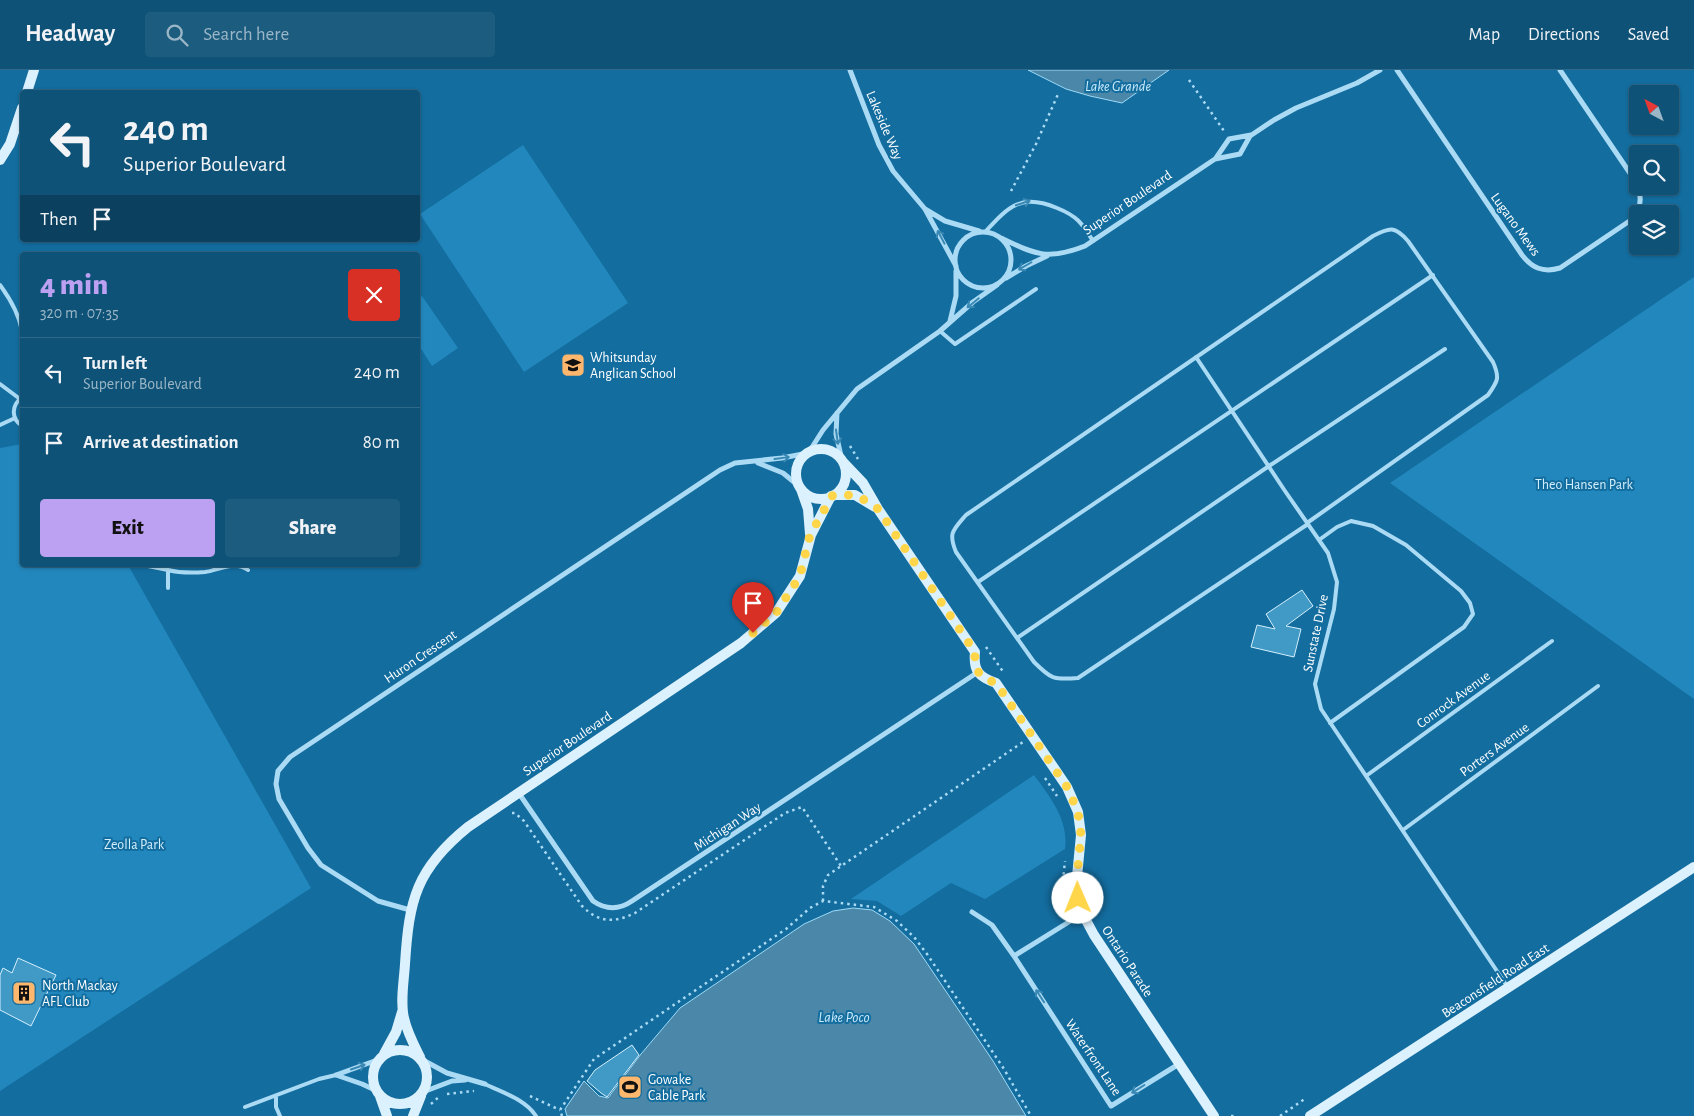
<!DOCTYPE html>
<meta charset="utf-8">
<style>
:root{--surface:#0e5277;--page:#1c5c7f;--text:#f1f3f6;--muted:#9bb6c6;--line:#2e6989;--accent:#bca0f2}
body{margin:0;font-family:"Alegreya Sans",sans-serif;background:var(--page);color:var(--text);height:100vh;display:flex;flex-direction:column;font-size:19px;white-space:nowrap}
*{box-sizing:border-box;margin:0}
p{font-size:16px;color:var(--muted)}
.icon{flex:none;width:28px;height:28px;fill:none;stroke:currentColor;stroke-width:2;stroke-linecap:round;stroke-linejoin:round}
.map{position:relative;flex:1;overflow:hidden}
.panel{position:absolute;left:20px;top:182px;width:400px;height:315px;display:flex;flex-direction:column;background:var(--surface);border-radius:5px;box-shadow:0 1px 4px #0004,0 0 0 1px var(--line)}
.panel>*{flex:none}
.guide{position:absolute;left:20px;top:20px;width:400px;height:152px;border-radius:5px;box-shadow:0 1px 4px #0004,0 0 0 1px var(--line);background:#0e5277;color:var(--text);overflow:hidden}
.needle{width:32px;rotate:319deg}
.fabs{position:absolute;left:1629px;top:15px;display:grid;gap:10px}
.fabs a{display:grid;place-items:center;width:50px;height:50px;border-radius:5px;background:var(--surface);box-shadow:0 1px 4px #0004,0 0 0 1px var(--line);font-size:25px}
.pin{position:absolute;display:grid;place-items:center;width:42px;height:42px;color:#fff;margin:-51px -21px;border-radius:50% 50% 50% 0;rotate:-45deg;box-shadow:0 0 5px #0007}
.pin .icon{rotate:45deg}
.me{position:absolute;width:55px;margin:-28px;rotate:359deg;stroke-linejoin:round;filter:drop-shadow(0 0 4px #0008)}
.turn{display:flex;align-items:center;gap:18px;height:105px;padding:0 20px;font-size:22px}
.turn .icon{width:65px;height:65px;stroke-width:2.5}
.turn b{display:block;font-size:35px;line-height:42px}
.then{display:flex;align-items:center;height:48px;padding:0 20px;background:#0003;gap:10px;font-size:19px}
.round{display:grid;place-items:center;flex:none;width:52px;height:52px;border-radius:5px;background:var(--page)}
.headline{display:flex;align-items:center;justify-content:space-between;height:85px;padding:0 20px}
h1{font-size:30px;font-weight:800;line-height:38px;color:var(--accent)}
.primary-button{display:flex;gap:10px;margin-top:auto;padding:10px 20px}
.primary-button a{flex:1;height:58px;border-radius:5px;background:var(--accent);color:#111;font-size:20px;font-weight:800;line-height:58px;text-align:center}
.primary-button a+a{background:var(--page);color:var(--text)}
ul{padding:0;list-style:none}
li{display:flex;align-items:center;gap:15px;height:70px;padding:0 20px;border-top:1px solid var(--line)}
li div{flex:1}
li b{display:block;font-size:19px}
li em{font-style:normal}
header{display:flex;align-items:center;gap:30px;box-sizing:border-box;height:70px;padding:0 25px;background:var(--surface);border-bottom:1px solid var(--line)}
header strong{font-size:24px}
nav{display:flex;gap:28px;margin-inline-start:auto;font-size:18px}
.search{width:350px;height:45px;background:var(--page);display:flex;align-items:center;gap:12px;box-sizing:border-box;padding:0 18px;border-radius:5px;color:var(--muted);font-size:19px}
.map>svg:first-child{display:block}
.green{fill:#2287bc}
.water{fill:#4a87a9;stroke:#9ddaf7}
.building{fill:#4199c6;stroke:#d4effd}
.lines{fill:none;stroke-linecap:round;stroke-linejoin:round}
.path{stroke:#abdbf4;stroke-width:2.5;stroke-dasharray:2.5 4;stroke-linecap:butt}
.lane{stroke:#abdbf4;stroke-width:4}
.street{stroke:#abdbf4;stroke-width:5}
.secondary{stroke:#dbf1fd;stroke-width:10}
.oneway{stroke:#3988b4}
.route{stroke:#ffd54a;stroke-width:9;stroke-dasharray:0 16.2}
.labels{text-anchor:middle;stroke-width:4;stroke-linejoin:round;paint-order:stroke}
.street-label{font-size:14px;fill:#fff;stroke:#136d9f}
.poi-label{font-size:14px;fill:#fff;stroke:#136d9f;text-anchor:start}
.park-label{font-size:14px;fill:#d4effd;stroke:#136d9f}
.water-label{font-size:15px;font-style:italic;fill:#caebfb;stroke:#136d9f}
</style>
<header>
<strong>Headway</strong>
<div class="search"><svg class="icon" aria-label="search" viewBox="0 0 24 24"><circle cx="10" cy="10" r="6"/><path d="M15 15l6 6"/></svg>Search here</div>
<nav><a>Map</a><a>Directions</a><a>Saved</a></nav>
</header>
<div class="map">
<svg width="1694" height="1046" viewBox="0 0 1694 1046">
<rect width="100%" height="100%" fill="#136d9f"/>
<!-- green -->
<path class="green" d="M523,75L628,233L524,302L420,144Z
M1694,207V629L1390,413Z
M422,226L458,278L432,296L418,274V229Z
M22,374V495H128L311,818L0,1021V378Z
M1034,705C1050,727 1069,750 1065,779L985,829L951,813L901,846L877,831L851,829Z"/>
<!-- water -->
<path class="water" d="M1028,0H1169L1122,33L1090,26L1066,19Z
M853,838L872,840L890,851L914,874L993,991L1026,1046H567L565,1039L584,1011L599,1026L608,1028L641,984L680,938L804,854L833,841Z"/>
<!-- building -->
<path class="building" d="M1302,520L1313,536L1286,556L1301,559L1294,587L1251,577L1257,555L1275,559L1266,544Z
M18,888L56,905L31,956L0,940V905L3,898L12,903Z
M632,975L639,985L607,1027L601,1023L587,1011L595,1000Z"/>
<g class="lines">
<!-- path -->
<path class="path" d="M1189,10L1224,61
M1011,121L1036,74L1059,22
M850,376L858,389
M986,577L1004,603
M1045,708L1057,726
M512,743H515L524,751L582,836C599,853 614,853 635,843L785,743L802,737L841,796
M1063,811L1065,791
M823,831V816L828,805L1023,672
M447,1024L474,1021
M530,1026L560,1040
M431,1034L440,1026
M562,1046L560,1040L594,989L786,859L810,838L823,831L874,837L897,851L914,867L927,884L1004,999L1031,1046
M1231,1046H1234
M1280,1046L1306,1028"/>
<!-- lane -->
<path class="lane" d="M985,162C1009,136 1021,123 1057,138C1077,146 1082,153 1093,171
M0,215C11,230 19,244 22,261
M940,261L955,274L1036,219
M1196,287L1285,421L1328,483L1337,512L1334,539L1315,614L1321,639L1507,916
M0,314L20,329
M22,327C11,336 11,348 22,356
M0,355L15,348
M1307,453L1488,325C1498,311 1500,308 1493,292L1408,171C1395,156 1390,157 1373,166L966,445C953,460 948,463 956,482L1034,592C1051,609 1053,610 1078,608L1308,454
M1319,470L1337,457L1351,451L1373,456L1406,475L1461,521L1470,533L1473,544L1464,557L1330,653
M143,495L168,500
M978,512L1433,205
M168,518V500C180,503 193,503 205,502C219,500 235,490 248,500
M1017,568L1269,396L1445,279
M1366,706L1552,571
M1403,760L1598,616
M485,1014C503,1023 525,1029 536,1046
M276,1026V1037L280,1046
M245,1037L319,1009L336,1005"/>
<!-- street -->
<path class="street" d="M850,0L879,75L893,101L925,139L956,196
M1397,0L1522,185C1532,198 1543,203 1560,198L1631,150C1641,141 1642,129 1638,116
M1560,0L1638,115
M1216,88L1229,69L1251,65
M925,139L945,151L979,161
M955 190a28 28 0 1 1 56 0a28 28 0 1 1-56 0Z
M999,167C1034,184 1047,191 1085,176L1215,89L1240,84L1250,66L1274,50L1296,38L1357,13L1380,0
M1006,208L1026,196L1047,186
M950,251L956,226V201
M837,343L836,364L842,390
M809,382L823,360L857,319L940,261L973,232L997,215
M758,393L783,403L800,417
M518,722L593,831C606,840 619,840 632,831L978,602
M410,840L378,831L321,795L308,778L279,729L276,714L278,701L290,687L720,400L735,393L782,388L808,383
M972,842L992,855L1014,886
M1083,844L1072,850L1014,886L1111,1036L1179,994
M421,989L447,1003L485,1014
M336,1005L380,989
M336,1005L362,1014L377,1021
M423,1022L452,1011L465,1010"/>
<!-- secondary -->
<path class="secondary" d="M27,22L34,0
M0,90L10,74L22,38
M796 404a25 25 0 1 1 50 0a25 25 0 1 1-50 0Z
M843,392L863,413L878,439L975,582C973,601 979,607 996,613L1067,717L1078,742L1081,765L1076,817L1080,839L1094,865L1214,1046
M801,419L808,439L810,464
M834,425H855L875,437
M373 1007a27 27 0 1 1 54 0a27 27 0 1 1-54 0Z
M384,984L396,962L402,942
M420,987C414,975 407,962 404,948C400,932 404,911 405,894C409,830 416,799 468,757L741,573L776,543L800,506L811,465L831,426
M380,1026L387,1046
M413,1046L421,1026
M1310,1046L1694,797"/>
</g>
<!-- one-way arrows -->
<defs><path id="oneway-shaft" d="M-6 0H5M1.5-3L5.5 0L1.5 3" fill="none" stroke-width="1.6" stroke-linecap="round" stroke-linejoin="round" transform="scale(1.25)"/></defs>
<g class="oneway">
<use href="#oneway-shaft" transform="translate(1023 133) rotate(-18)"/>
<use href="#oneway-shaft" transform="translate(941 167) rotate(-118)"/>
<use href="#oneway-shaft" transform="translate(1025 196) rotate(150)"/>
<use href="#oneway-shaft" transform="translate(973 233) rotate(141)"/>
<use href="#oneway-shaft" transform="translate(837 367) rotate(82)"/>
<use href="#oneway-shaft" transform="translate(782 388) rotate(-8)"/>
<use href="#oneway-shaft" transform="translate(1040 926) rotate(-123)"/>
<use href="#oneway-shaft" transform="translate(358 997) rotate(-19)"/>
<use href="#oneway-shaft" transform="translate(1138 1019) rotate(148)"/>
</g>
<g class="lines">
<!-- route -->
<path class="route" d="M753,563L776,543L800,506L810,465L832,426L834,425C855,424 862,427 878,439L975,582C974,601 979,607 996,613L1067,717L1078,742L1081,765L1076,817L1078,828"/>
</g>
<!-- icons -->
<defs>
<g id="school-square" transform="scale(1.25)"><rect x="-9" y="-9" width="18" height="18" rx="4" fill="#ffb76e" stroke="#136d9f"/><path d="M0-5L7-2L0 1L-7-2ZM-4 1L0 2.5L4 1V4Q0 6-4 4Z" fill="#111"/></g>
<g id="building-square" transform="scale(1.25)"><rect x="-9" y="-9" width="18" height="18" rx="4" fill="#ffb76e" stroke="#136d9f"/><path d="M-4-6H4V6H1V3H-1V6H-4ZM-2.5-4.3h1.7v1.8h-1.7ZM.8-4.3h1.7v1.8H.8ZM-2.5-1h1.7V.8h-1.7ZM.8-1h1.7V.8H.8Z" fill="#111"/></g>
<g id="stadium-square" transform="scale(1.25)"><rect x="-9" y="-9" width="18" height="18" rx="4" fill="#ffb76e" stroke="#136d9f"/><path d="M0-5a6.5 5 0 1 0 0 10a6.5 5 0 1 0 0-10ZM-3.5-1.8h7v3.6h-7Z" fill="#111"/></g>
</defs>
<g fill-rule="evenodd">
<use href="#school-square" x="573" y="295"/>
<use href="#building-square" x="24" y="923"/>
<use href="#stadium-square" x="630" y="1017"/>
</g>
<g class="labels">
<!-- street labels -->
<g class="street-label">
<text transform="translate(885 55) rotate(67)" y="5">Lakeside Way</text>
<text transform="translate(1127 132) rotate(-34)" y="5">Superior Boulevard</text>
<text transform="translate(1516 154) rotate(54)" y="5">Lugano Mews</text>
<text transform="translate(1315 563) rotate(-78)" y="5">Sunstate Drive</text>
<text transform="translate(420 586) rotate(-34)" y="5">Huron Crescent</text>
<text transform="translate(1453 629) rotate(-36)" y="5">Conrock Avenue</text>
<text transform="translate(567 673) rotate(-34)" y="5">Superior Boulevard</text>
<text transform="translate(1494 679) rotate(-36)" y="5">Porters Avenue</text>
<text transform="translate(727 756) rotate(-33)" y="5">Michigan Way</text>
<text transform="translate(1128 891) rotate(57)" y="5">Ontario Parade</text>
<text transform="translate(1495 910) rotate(-33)" y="5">Beaconsfield Road East</text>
<text transform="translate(1094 987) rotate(56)" y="5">Waterfront Lane</text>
</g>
<!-- poi labels -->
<g class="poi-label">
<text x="590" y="292">Whitsunday<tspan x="590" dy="16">Anglican School</tspan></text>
<text x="42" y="920">North Mackay<tspan x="42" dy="16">AFL Club</tspan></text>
<text x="648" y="1014">Gowake<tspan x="648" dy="16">Cable Park</tspan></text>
</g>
<!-- park labels -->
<g class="park-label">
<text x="1584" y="419">Theo Hansen Park</text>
<text x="134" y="779">Zeolla Park</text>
</g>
<!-- water labels -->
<g class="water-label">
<text x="1118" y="21">Lake Grande</text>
<text x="844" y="952">Lake Poco</text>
</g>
</g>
</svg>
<div class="fabs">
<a><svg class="needle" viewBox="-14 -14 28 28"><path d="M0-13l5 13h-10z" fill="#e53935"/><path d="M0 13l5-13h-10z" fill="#9bb6c6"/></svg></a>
<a><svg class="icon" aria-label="search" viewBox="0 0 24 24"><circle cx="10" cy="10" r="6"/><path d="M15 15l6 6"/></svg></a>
<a><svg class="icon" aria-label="layers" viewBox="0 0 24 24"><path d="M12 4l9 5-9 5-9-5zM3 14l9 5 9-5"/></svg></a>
</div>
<div class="pin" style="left:753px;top:563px;background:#d93025"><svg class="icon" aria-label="arrive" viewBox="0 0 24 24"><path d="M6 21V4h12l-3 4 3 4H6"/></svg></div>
<svg class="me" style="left:1078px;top:828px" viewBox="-20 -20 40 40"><circle r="19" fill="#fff"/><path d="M0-13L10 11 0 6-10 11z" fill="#ffd54a"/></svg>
<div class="guide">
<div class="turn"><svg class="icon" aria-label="left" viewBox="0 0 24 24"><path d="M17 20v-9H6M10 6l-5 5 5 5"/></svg><div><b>240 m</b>Superior Boulevard</div></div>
<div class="then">Then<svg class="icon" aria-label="arrive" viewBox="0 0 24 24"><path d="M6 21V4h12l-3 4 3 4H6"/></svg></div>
</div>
<section class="panel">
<div class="headline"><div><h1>4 min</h1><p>320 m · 07:35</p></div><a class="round" style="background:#d93025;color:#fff"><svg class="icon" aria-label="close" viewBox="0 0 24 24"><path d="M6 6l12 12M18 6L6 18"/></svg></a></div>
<ul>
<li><svg class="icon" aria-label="left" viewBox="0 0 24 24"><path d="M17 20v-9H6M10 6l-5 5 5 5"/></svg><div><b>Turn left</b><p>Superior Boulevard</p></div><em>240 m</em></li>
<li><svg class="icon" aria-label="arrive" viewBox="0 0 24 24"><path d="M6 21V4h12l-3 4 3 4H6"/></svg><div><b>Arrive at destination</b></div><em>80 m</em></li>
</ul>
<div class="primary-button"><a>Exit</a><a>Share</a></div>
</section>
</div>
